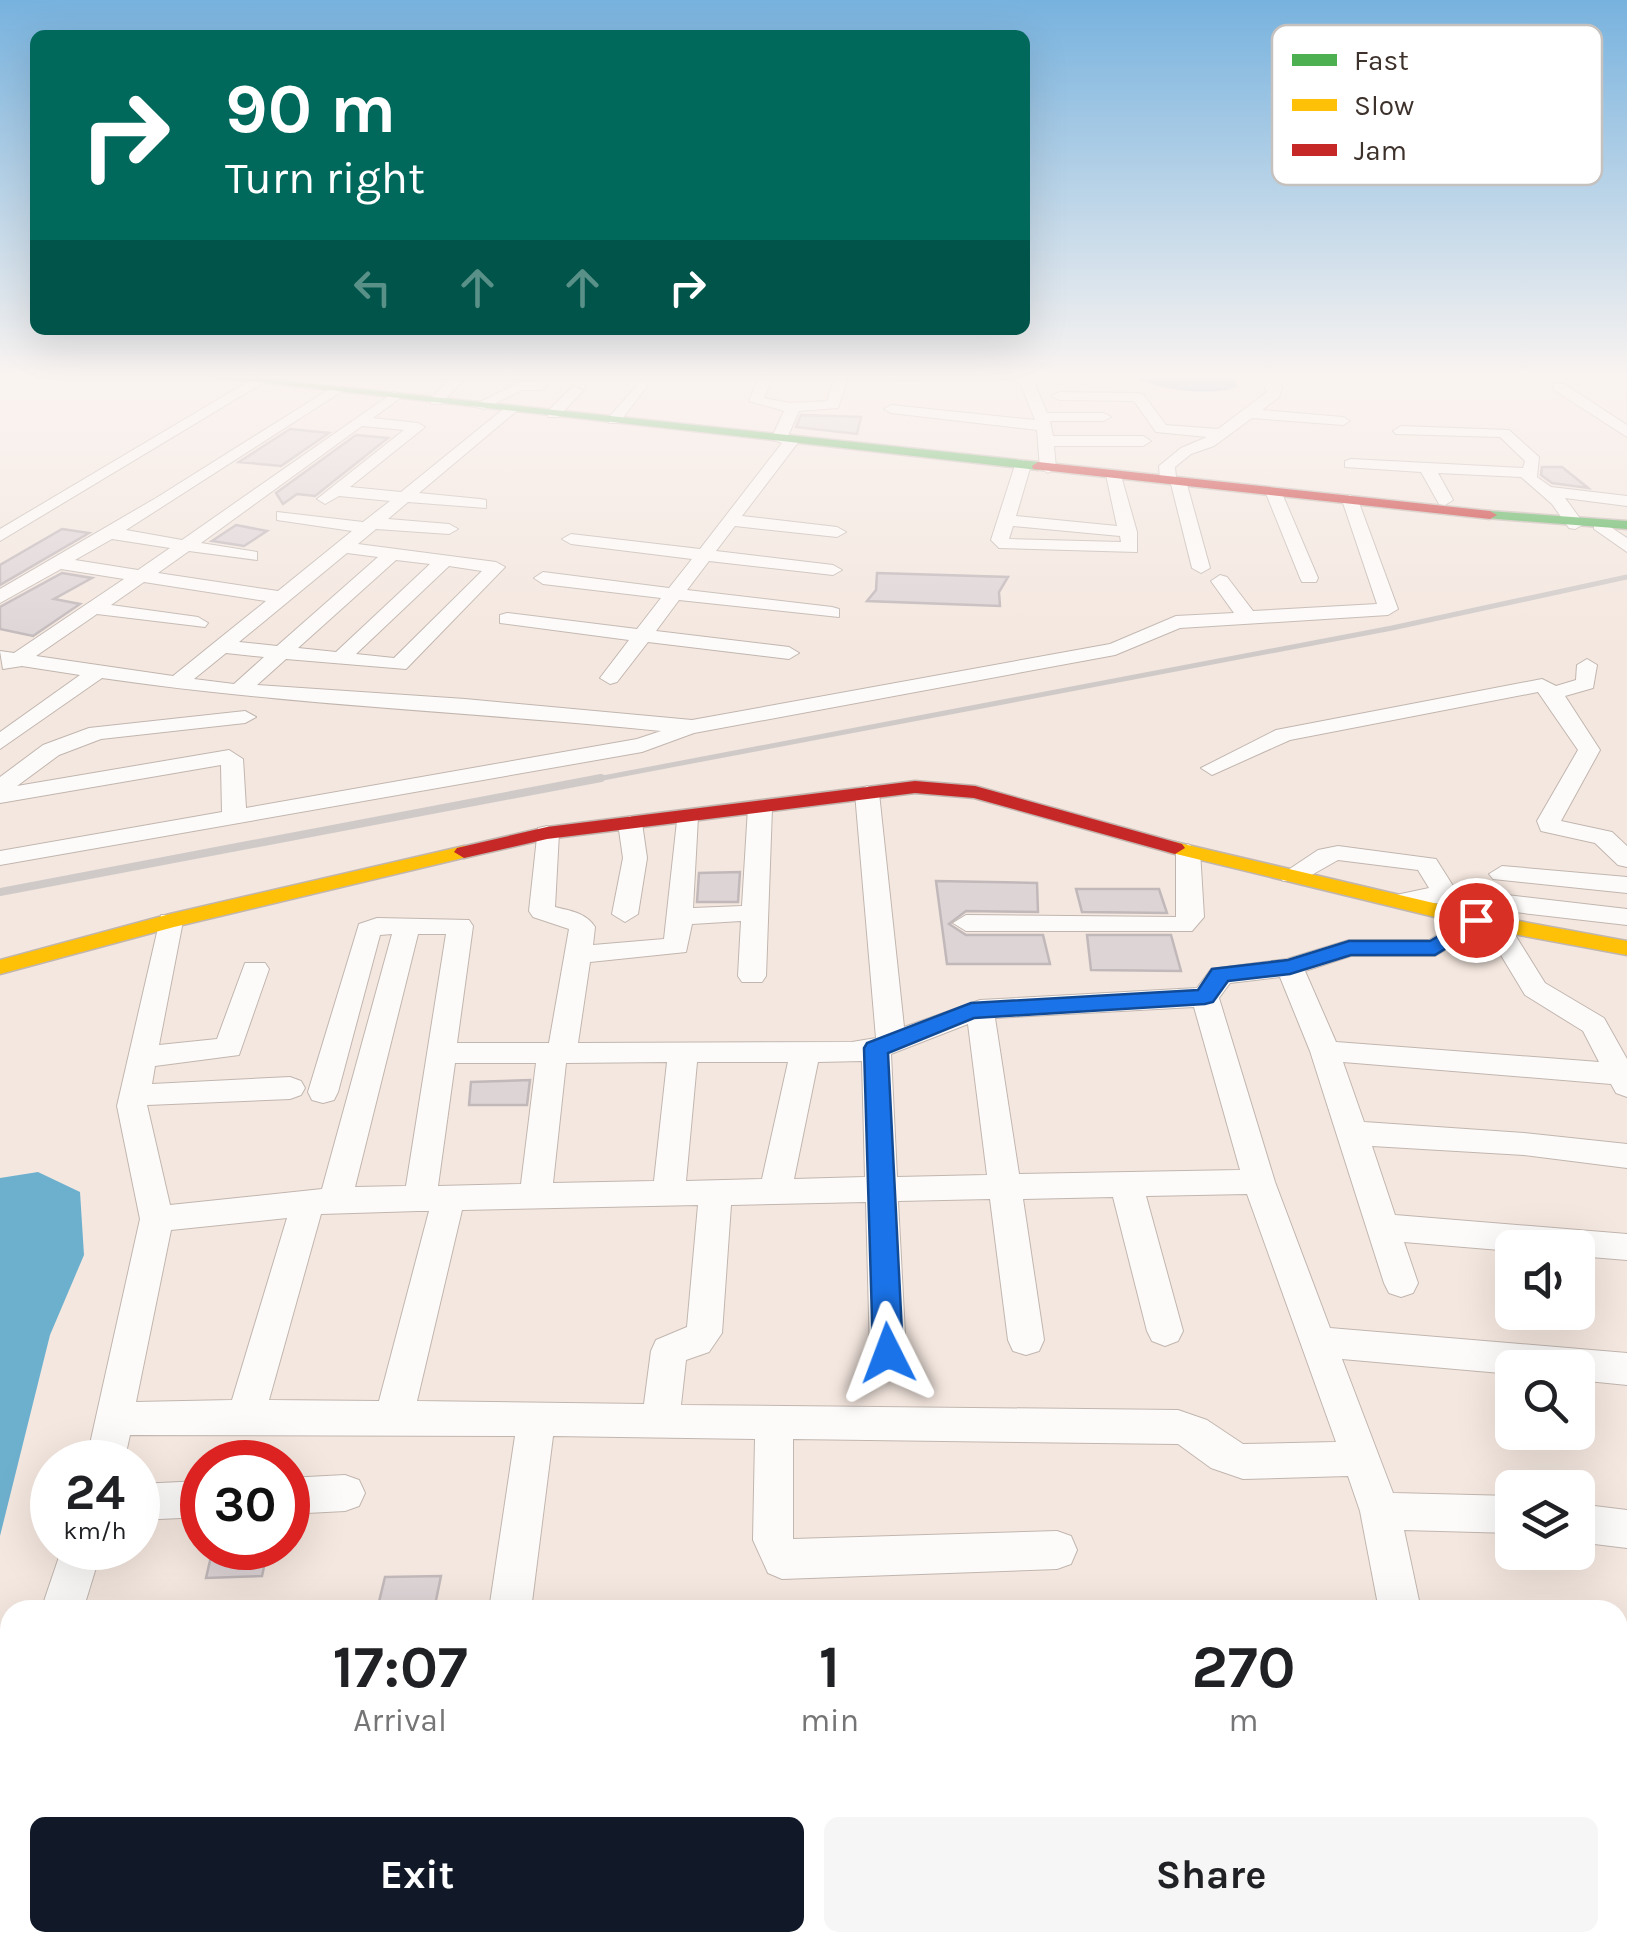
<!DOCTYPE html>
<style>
:root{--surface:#fff;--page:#f6f6f6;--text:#202124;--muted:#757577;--accent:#111827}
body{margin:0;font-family:Karla,sans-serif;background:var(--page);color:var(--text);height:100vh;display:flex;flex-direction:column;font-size:38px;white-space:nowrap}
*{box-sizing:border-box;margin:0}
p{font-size:32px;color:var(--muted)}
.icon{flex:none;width:55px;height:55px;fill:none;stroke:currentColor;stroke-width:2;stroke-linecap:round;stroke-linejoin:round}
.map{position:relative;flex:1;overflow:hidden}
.drawer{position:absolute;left:0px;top:1600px;width:1628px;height:352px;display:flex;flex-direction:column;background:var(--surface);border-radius:30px 30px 0 0;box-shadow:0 10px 40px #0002}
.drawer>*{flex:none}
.top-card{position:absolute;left:30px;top:30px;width:1000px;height:305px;border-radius:15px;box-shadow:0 10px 40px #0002;background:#00695c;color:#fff;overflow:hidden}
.tools{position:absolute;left:1495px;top:1230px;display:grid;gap:20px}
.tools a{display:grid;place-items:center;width:100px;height:100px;border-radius:15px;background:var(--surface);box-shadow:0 10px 40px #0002;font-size:50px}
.speed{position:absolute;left:30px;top:1440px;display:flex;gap:20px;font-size:50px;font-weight:700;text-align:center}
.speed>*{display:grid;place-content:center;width:130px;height:130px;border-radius:50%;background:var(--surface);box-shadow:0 10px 40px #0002;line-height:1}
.speed small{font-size:25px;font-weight:400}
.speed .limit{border:15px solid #d22;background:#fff;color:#111}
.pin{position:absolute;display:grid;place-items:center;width:85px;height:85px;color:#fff;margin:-42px;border:5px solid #fff;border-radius:50%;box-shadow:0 2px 10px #0007}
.me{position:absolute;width:110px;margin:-55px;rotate:357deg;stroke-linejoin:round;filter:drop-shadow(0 0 8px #0008)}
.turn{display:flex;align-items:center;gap:35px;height:210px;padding:0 30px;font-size:45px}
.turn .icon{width:130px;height:130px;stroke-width:2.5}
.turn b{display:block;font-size:70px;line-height:85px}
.lanes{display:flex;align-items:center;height:95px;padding:0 30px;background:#0003;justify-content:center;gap:50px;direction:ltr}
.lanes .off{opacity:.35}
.eta{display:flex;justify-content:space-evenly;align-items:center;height:170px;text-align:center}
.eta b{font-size:60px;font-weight:700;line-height:70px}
.primary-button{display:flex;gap:20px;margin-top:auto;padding:20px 30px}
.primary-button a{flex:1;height:115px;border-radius:15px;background:var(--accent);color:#fff;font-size:40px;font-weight:700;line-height:115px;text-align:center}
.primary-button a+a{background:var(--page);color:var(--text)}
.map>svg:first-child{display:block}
.water{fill:#6db0ce}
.building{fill:#ddd4d6;stroke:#c1b8ba;stroke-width:2.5}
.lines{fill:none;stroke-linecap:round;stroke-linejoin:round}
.street-casing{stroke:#c1b6af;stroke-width:2}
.fast-casing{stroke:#c1b6af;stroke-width:3}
.slow-casing{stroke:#c1b6af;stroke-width:3}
.jam-casing{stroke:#c1b6af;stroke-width:3}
.street{fill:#fdfbfa;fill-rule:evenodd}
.fast{fill:#4caf50;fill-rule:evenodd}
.slow{fill:#ffc107;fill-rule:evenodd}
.jam{fill:#c62828;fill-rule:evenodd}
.rail-far1{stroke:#cfcac8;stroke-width:5}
.rail{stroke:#cfcac8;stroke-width:8}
.route{fill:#1a73e8;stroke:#114b97;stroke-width:2.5}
.key{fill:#fff;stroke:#c5c1bf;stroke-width:2.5}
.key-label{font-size:28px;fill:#3d312b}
</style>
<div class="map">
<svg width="1627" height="1951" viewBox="0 0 1627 1951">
<rect width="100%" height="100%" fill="#f4e7df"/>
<!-- water -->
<path class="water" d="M1134,375H1232L1238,386C1219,397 1151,391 1134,375Z
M38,1172L80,1192L84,1255L50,1335L0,1536V1178Z"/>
<!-- building -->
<path class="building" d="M801,415L861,417L857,434L796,427Z
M290,429L329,433L281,466L239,462Z
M356,435L388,438L315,496L297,494L283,504L276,493Z
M1542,467H1562L1588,488L1552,483L1541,475Z
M236,525L267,531L244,546L212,541Z
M62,529L89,533L0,585V565Z
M62,573L92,578L54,599L80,604L33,636L0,629V607Z
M877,573L1008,577L999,592L1000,606L867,601L876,590Z
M740,872L738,902H697L699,873Z
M936,881L1037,883L1038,912L966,911L949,924L966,935H1043L1050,964H947Z
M1076,889H1159L1167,913L1082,912Z
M1087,935H1171L1181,971L1091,970Z
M530,1080L527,1105H469L471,1082Z
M213,1548H268L262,1576L206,1578Z
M441,1576L434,1610H377L385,1577Z"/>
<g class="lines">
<!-- street casing -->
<g class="street-casing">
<path id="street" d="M454,375H468L441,404H431V398Z
M760,375H774L764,398L790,403L827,401L835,375H849L838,408L799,411L788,436L800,440L742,516L837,527L846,532L837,537L735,526L716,551L833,565L842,570L833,575L709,561L687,590L832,607L839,609V617L679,600L656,631L789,647L799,653L789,659L648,642L617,682L610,684L600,678L629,640L500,623V615L507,613L637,629L661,598L543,584L534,578L543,572L669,588L692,559L571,544L562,539L571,534L700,549L782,443L771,439L784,411L749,401Z
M877,375H1031L1047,413H1104L1111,417L1104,421H1050L1053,436H1143L1151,441L1143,446H1054L1056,468L1048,473L1040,468L1037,430L891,413L884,409L891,405L1035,420L1019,380L884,379Z
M1259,375H1273L1282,387L1279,397L1262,410L1343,417L1350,421L1343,425L1252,418L1214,446L1191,454L1175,467L1176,477L1186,481L1210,568L1201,573L1192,568L1171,484L1160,480L1159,466L1181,448L1207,437L1156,432L1134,401L1059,400L1052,396L1059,392L1138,393L1143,394L1166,425L1218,429L1267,392Z
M254,378L266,381L0,541V529Z
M641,381L648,385L619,423H609V417Z
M520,382H541L548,386L541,390H522L484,409L472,406Z
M1554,384H1564L1627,425V437L1554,390Z
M336,385L343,389L341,392L126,530L182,540L394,392L401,396L399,399L373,418L418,423L425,427L350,487L401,492L507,406L519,409L419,493L480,499L486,500V508L408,502L388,519L449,524L458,529L449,534L376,529L358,544L496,562L505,567L406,669L286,659L257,685L465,699L692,720L1110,644L1176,616L1234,613L1211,581L1220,575L1227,577L1253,611L1377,604L1342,500L1350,495L1358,500L1398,609L1388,615L1180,628L1115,655L694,733L642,752L0,865V851L222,812L221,765L0,803V777L43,745L89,728L245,711L256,717L245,723L101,739L59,755L17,786L229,750L243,759L246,808L637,739L661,731C475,712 287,705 102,678L0,749V732L80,675L22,666L3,669L0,651L14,653L124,579L61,569L0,603V589L156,498ZM362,426L404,430L317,499L325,504L339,496L390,501L363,522L277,512V520L352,531L278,591L158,573L189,551L257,560V552L201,543ZM112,539L170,548L138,570L75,560ZM347,553L378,557L277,646L239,642ZM396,560L430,564L336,652L298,648ZM449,566L482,571L394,658L356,654ZM144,582L266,601L173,676L36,656L97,614L205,627L208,623L198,617L111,605ZM226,653L264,657L234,684L194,679Z
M572,387L584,390L558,417H548V411Z
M1401,426L1509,430L1539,457L1537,477L1551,487L1627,496V506L1565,498L1584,524L1575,529L1569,528L1552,504L1521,477L1438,473L1453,500L1445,505L1439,504L1421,472L1345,467V461L1351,459L1523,468L1525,461L1500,437L1396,434L1393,431Z
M1023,460L1031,465L1016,516L1117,526L1106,475L1120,472L1137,532V552L999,548L991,540L1015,465ZM1013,526L1120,536L1121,542L1009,539Z
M1267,488L1281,491L1318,578L1316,582H1302L1300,578L1265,491Z
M1600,520L1627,538V552L1594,529V521Z
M1587,659L1597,665L1593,688L1565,696L1600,750L1561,821L1612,832L1627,846V867L1618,865L1595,843L1541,831L1537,821L1578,750L1538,692L1290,740L1212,775L1201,768L1276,730L1542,679L1556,686L1576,680L1577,665Z
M867,786L879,793L904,1027L980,1000L1197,988L1211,969L1287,959L1349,940H1429L1476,912L1504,917L1545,983L1604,1018L1627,1059V1097L1616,1093L1611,1084L1343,1062L1364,1122L1524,1133L1627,1144V1168L1524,1155L1372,1146L1395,1215L1627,1234V1260L1578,1256V1248H1512V1251L1404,1242L1418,1283L1413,1293L1401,1297L1389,1293L1384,1283L1310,1051L1280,977L1230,983L1219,998L1275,1182L1330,1328L1627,1353V1385L1578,1380V1368H1512V1374L1342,1359L1393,1493L1512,1496V1533L1404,1530L1421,1610H1379L1360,1511L1348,1476L1243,1479L1211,1468L1178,1444L793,1439V1539L1057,1531L1071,1536L1077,1550L1071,1564L1057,1569L782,1579L768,1573L753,1540L755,1439L553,1436L531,1610H489L515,1436L130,1435L124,1462H86L140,1219L117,1106L161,915H179L183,921L159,1045L217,1039L245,963H265L269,969L239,1055L155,1066L152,1084L290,1077L301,1081L305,1088L301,1095L290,1099L147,1105L170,1205L322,1189L392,934L380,935L338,1092L334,1100L323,1103L312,1100L308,1092L359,924L377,918L469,920L473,926L457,1043H549L569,929L533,917L529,911L538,828L547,826L559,833L555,907C571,911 586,913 595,927L593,945L664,939L678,812H694L698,817L693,908L742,906L748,808L760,801L772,808L766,976L762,982H742L738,976L741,921L692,924L686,952L590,962L578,1043L852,1042L876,1038L855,793ZM1484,927L1525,995L1583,1031L1599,1062L1336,1042L1305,971L1351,956H1435ZM418,934H446L406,1186L355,1187ZM1194,1007L1240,1170L1019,1174L995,1018ZM968,1024L987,1175L897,1177L891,1054ZM862,1061L865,1177L794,1179L818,1062ZM667,1062L654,1181L553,1183L566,1063ZM697,1062H788L762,1179L686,1181ZM455,1063H536L521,1184L438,1186ZM1247,1194L1336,1442L1243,1444L1207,1420L1178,1410L681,1405L686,1360L709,1352L722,1333L731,1205L866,1202L870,1353L875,1364L888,1368L901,1364L906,1353L898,1201L990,1199L1008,1340L1013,1351L1026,1355L1039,1351L1044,1340L1023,1199L1113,1197L1147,1331L1152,1341L1165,1346L1178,1341L1183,1331L1146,1196ZM698,1205L687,1327L656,1340L651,1351L644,1404L417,1401L462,1210ZM418,1211H429L379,1401L269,1400L321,1214ZM287,1218L232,1400L136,1402L171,1230Z
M630,816L642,823L647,858L638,914L625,922L612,914L623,858L618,823Z
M1188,844L1200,851L1204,917L1192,931H966L953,923L966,915L1176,917V851Z
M1338,846L1436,859L1455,889L1627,909V925L1436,903L1396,905L1392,900L1396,895L1429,888L1418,870L1338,860L1301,881H1283L1279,876L1318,850Z
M1502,866L1627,877V893L1493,879L1489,874Z
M345,1475L359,1480L365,1493L359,1506L345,1511L288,1514V1478Z
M202,1481V1517L138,1520V1484Z
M1578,1504L1627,1510V1548L1578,1542Z
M62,1548H102L83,1610H41Z
M1618,1664L1627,1665V1709L1618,1708Z
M10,1744V1809L0,1813V1748Z
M1618,1804L1627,1806V1854L1618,1851Z
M431,1942H481L480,1951H430Z
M908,1942H958L959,1951H909Z
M1444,1942H1494L1496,1951H1446Z"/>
</g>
<!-- fast casing -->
<g class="fast-casing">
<path id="fast" d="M196,375H229L1038,462L1044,466L1038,470Z
M1490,511L1627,521V529L1485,518V512Z"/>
</g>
<!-- slow casing -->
<g class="slow-casing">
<path id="slow" d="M1175,842L1476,913L1627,941V955L1476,927L1168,852L1165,848L1168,844Z
M464,846L471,848L474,852L471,856L174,927L0,974V960L170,914Z"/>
</g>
<!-- jam casing -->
<g class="jam-casing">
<path id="jam" d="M1038,462L1490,511L1497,515L1490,519L1033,469L1032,466Z
M915,781L975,786L1182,844L1185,848L1175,854L974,798L915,793L547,839L464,858L454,852L457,848L547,827Z"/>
</g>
<!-- street -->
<use href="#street" class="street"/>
<!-- fast -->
<use href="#fast" class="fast"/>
<!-- slow -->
<use href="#slow" class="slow"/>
<!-- jam -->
<use href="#jam" class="jam"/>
<!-- rail-far1 -->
<path class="rail-far1" d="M587,781L1392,628L1627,577"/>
<!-- rail -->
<path class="rail" d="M0,892L601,778"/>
</g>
<!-- sky -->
<linearGradient id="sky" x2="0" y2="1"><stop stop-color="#77b2de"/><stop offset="0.58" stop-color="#faf4f1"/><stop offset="1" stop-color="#faf4f1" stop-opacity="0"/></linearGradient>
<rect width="1627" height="648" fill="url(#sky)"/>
<!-- route -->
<path class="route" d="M1476,914L1487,920L1484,925L1435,955H1351L1290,974L1228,981L1213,1002L1205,1004L974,1018L888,1053L903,1353L898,1362L888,1366L877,1362L873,1353L864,1048L867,1043L971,1003L1198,990L1212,969L1288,960L1349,941H1430Z"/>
<!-- legend -->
<rect x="1272" y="25" width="330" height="160" rx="15" class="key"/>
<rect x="1292" y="54" width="45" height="12" fill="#4caf50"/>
<rect x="1292" y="99" width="45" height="12" fill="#ffc107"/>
<rect x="1292" y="144" width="45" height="12" fill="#c62828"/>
<g class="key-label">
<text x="1354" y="70">Fast</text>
<text x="1354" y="115">Slow</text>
<text x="1354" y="160">Jam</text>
</g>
</svg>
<div class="tools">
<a><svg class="icon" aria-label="sound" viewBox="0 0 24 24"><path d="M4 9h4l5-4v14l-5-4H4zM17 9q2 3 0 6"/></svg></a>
<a><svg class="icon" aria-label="search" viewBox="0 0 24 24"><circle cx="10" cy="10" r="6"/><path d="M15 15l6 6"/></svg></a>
<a><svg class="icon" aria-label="layers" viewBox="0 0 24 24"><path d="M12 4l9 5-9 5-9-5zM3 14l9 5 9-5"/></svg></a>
</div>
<div class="speed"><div>24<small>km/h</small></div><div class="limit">30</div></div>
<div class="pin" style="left:1476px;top:920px;background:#d93025"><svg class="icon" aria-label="arrive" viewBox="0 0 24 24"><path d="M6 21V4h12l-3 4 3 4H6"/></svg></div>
<svg class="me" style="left:888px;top:1353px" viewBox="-20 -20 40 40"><path d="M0-17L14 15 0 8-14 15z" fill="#1a73e8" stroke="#fff" stroke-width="4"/></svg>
<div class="top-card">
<div class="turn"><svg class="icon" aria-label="right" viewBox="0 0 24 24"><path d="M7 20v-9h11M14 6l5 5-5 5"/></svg><div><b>90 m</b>Turn right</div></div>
<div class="lanes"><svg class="icon off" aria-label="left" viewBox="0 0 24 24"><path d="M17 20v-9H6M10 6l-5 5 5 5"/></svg><svg class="icon off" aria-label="ahead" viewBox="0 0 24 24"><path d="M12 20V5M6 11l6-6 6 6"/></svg><svg class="icon off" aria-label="ahead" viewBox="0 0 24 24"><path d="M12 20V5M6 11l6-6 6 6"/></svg><svg class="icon" aria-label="right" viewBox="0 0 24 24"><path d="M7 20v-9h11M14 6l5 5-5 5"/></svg></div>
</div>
<section class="drawer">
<div class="eta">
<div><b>17:07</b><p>Arrival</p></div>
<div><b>1</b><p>min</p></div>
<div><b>270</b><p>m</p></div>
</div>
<div class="primary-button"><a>Exit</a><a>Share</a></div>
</section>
</div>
